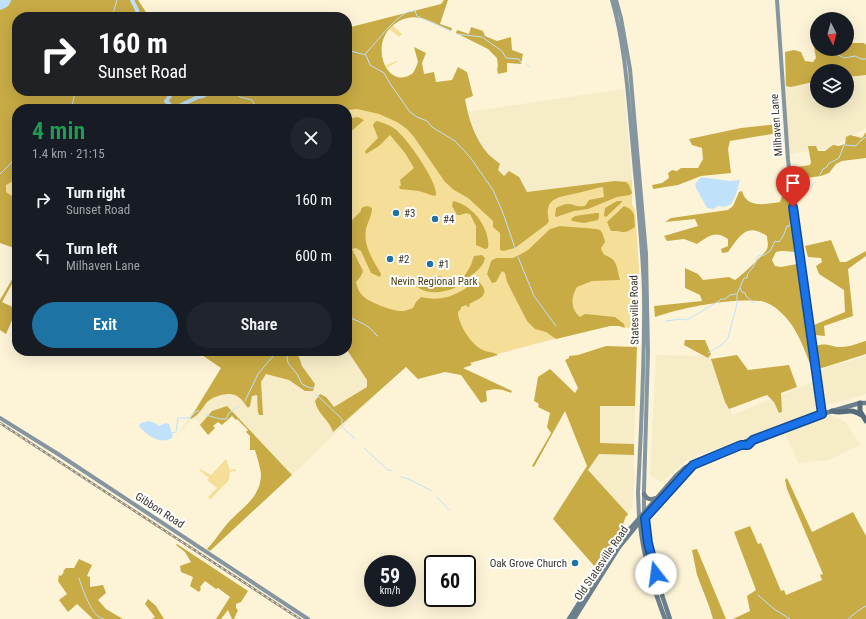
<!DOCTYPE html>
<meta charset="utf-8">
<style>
:root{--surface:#171b24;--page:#20242c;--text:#f1f3f6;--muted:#9ea1a6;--accent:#1d74a4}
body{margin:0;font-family:"Roboto Condensed",sans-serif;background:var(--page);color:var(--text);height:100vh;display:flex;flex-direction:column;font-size:15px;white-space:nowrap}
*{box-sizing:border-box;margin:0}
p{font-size:13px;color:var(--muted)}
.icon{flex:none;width:22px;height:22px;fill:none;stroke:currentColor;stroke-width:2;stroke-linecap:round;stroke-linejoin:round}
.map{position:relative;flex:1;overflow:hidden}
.drawer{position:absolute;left:12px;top:104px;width:340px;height:252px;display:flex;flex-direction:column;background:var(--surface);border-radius:16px;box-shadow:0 4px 16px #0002}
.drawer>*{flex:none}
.guide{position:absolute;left:12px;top:12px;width:340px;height:84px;border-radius:16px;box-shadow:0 4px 16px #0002;background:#202124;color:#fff;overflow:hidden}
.needle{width:26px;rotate:174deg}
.controls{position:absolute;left:810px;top:12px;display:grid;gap:8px}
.controls a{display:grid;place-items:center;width:44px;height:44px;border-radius:50%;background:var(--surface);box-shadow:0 4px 16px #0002;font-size:20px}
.speed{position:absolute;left:364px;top:555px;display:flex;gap:8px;font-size:20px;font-weight:700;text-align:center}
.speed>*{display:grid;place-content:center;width:52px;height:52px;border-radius:50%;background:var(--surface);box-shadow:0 4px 16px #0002;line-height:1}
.speed small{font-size:10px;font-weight:400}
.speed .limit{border:2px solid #111;border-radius:6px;background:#fff;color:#111}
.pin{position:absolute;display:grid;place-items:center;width:34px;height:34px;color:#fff;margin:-41px -17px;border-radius:50% 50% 50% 0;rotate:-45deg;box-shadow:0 0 4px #0007}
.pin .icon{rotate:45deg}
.me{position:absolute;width:44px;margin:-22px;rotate:345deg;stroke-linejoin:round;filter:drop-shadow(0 0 3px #0008)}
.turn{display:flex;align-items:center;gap:14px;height:84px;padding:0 20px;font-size:18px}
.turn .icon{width:52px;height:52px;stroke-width:2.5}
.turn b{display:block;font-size:28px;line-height:34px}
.round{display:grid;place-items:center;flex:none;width:42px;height:42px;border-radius:21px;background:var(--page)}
.summary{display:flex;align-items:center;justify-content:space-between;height:68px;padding:0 20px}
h1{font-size:24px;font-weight:600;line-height:30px;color:#1e9e55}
.action{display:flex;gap:8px;margin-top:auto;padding:8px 20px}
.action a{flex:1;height:46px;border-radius:24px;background:var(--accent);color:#fff;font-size:16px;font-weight:600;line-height:46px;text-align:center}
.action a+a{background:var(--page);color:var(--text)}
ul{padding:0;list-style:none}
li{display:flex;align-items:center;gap:12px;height:56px;padding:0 20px}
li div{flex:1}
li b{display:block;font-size:15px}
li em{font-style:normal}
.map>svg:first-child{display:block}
.built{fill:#f6ecc8}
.green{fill:#f5df98}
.forest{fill:#c8ab45}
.water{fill:#bfe2fa}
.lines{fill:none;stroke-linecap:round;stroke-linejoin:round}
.stream{stroke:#bfe2fa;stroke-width:1}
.river{stroke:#bfe2fa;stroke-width:4}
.secondary{stroke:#8596a1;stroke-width:4}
.primary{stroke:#6b7f8d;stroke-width:4.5}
.highway{stroke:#556c7c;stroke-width:5}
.rail-casing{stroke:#908a78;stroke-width:2.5}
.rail{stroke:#fff;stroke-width:1;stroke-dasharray:3;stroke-linecap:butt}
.route-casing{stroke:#114b97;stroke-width:10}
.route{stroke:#1a73e8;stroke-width:7}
.poi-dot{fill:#1d74a4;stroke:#fff;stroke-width:1.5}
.labels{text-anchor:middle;stroke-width:4;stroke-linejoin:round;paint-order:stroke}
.street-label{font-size:11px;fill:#38342a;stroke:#fff}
.poi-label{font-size:11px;fill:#38342a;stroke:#fff;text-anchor:start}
.park-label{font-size:11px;fill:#4e4218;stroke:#fff}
</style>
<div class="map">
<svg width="866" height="619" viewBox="0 0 866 619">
<rect width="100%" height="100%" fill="#fdf4d8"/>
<!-- built -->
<path class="built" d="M866,69V128L831,148L787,154L782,79L817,75V101H847V71Z
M624,89L632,180L476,204L468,112Z
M347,334L406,366L292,475L226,406L198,427L199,424L198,421L195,419L191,420L174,440L233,351H347Z
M656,355L712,356L732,415L813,382L816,408L846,422L860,445L829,460L798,463L782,425L688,459L662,482L650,475Z
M866,356V394L826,405L820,370Z
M600,406H635L634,444L600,443Z
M599,454L634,455V482L633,501L632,507L628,514L588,470Z"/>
<!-- green -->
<path class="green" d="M0,0H138L149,17H17V91H347V28L407,13L408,18L400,20L392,25L402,34L399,37L389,29C380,39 380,54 385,66L396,61L397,62L386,68C391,74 398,80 406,76L434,85L468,79L473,96L465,99L468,112L476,204L632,180V205L635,209L639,269V330L638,332L620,325L610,324L457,365L418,379L406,366L347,334V109H17V246L0,240Z
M226,459L230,470L236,469V471L230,472L229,480L210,500L208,497L217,488L207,480L209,478L199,470L200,469L211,475Z"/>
<!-- forest -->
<path class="forest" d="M0,0H138L149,17H17V91H347V28L441,4L444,0H448L440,24L452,28L451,31C441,26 430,20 420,18C411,16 403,18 396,23C366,43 388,93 413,73C415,70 417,65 418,62L414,47L426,53L422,63L424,74L434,72L436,82L452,80L458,67L467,72L473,96L465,99C468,118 475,139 488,154C492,158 497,161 500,164L498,170L504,176L509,171L519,177L527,192L615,181L626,182L629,185L632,193L630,195L617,197L588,209L574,211L556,217L555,216L556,208C572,199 572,208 585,206L589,200L604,197L603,187C595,188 587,191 578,193C560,197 543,197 549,221L547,224L515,248L503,251L500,250V233L493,227V221L468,198L454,190L445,182L414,137L407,129L397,122L379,114L357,109L347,110V109H17V179L6,185V192L15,198L17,202V249L0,243Z
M471,27L483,31L485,36L497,41L511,37L512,50L523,54L521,64L507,63V72L498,74L497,68L498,67L497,58L488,49L456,33L457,30L469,34Z
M812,28L817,29V49H847V43H864L866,45V75L847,77V71H817V81L791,87L786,86L785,52L794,50L801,52L805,61L813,62L816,58L812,37Z
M358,117L364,120L347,135V119Z
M377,121C384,123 389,125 395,129C406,137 438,182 436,195L434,196L419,191L400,189L399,187L401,185L400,180L414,168L405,153L390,135L379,146L366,154L365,151L378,138L373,125L374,123Z
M778,124V133L730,141L728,149L731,173L701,176L678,185L653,189L652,185L662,183L669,178L668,173L672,170L677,171L681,168H698L703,159L702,148L692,145L689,139L741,128Z
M866,132V158L842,161L836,164L829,173L821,176L799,179L797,167L810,165L811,162L808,146H816L818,151H825L833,145L839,146L845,144L846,137L850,135L862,138Z
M786,172L797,252C789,252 784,250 776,252L772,260L775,266L781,267L797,264L812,369C804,348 796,324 777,309C774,306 766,302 761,301C732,298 683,307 655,317L654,306L702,301L700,295L685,288V268L698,274L703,280L729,277L735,280C740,277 766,253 767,249C769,245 767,240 767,236C746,222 740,236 728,252L722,253L721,249L728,246V239C715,230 709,236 697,244L684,239L667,241L664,236L698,226L695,219L665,222L671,218L728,210L733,206L739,192L742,191C747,209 765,204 780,202L785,186L784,173Z
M453,201C472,204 491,229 488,248L485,249L476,245V226L470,214H468L467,213L460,215H457L452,206Z
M617,201H622V202L606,217L604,216L605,208Z
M368,206L372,208C372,216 368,221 366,229C363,246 373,260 381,274L380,277L371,273L361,251L356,248L352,249L363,271L361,276L356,282C357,287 358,290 361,294C367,302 394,312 404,311C407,310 411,309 413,308L416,302L421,297C445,302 455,295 474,283L479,282C492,295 479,299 469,304L470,306L468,307L466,305L461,307V309L458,312C458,324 472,346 483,350C489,353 492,351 498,355L470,363L472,365L463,368L512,391L511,393C502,389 496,388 486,391L487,401L481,403L461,375L445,372L418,379L406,367L333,432C329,419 317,414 315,401L320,394L326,397L334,407L367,387V380L347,350V225L361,211V209L363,207Z
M624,206C636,211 634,215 635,227C622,236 624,230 611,231L607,222Z
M596,213H599V217L598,220L584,223L572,221L571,219L575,216Z
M560,226C567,227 597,228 600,230C603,233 604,238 605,242L601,248C604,259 609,254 614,261C618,266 618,274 620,280L592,281L577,287C571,297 570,308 580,317L585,314L615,317L624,324L625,328L619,326H610L556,339L546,332L535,329L527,321L507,282L505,273L502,271L496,282L492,283L487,274L491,261L496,258H513L521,254L528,250L550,229Z
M831,240L840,262H846L866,251V256L848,269L853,316L824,326L825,336L815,335L814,325L845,312L844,290L819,274L816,266L822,262L821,258L808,257L805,246Z
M482,255L485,258C483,269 471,275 463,282L462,280L471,265L474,256Z
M17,271V275L2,302L17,309L6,334L0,330V300Z
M438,276L443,277L445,281L455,286V288C442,293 427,295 416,286L418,283L425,282Z
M685,340H705L711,354L708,358L684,345Z
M866,341V354L822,368L818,367L816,346C828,342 830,347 841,347C850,347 858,343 866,341Z
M606,346L637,347L635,406H600V443L634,444V455L599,454L588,470L628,514L627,516H626L620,532L596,568L553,519L587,466L565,411L534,467L532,466L551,433L547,427L550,413L538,407L539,404L534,401L538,377L550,369L575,393L578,388L565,360L569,358V356L578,355Z
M196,351H297L302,366L315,384L313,391H305L289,380L266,374L261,382L263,415H259L258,412L257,395L252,396L250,406L248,408C245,404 241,398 237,396C228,391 214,396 207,402C202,408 198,417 190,419L221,368Z
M737,355L748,370L789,365L797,387L781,393L782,412L779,413L774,402L767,395L729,409L725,402L711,359Z
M227,406L292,475L210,551L207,549C215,541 220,532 227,524C241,508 261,498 261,474C260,466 257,457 255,450H250V436L246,432L248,430L237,419L236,420L232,416L222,425L218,422L213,426L215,428L208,435L200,425L212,411Z
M787,478L812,532L853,512L866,536V619H733L750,611L747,596L756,590L734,532L750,526L758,544L761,543L781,591L784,590L786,595L822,580L820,575L823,574L787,489L785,480Z
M177,544L248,591L241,602L236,604V608L238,610L234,619H232L228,610L221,619H216L230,597L218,588L216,589L205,581L200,587L201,589L199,592L190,586L193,577L181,572L180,566L191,562L185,552L176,545Z
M697,549L726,619H713L709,606L697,575L692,550Z
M79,559L92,565L87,576L90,577V587L103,585L106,593L98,600L106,609L123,619H93L77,604L68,612L59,600L67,594L58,581L59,575L61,576L64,572L63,571L66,568H74Z
M148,599L156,606L164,619H152L155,617L145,604Z"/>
<!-- water -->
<path class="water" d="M0,0H11C10,6 6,8 0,10Z
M701,177L730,181L740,180C736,192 735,211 718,206L714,209L707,208L696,188L695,184Z
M149,421L155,423L159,426L165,423L169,424L173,437C162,446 147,436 139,426L141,423Z"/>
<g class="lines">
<!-- stream -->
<path class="stream" d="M112,17L117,0
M457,34L482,37L502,51L506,58L519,59L521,63
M347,50L366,55L370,65L384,73L391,85L410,112L417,117L427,121L432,127L455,141L470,157L493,190L503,213L515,248
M365,54C376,44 400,8 415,11L417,16L451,31
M837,54L844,58L855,56L861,59H866
M527,65L530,67
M229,91L236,94L240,97L252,100L257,109
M71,109L75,93L78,91
M0,174L13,161L17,159
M820,175L823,169L827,167L828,164L839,158L844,145L856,146L860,141L866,137
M795,193L809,190L815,182
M518,257L534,296L556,326
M740,288L742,292L745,293L746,296L755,304
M347,316C358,322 369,324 376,335L378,336
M666,321L681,319L687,320L719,301L721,299H725L730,295L736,294
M286,351L288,363L297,374L302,384L310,388H313
M708,353L723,344L728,338L737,304V294L744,278H747C747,272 750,272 753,267C756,263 756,259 759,255L763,256L770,251L775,241L779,242C783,237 785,232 787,226H790L791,211L789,195
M316,394L342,419V427L355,439
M245,401L258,374L274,355L275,351
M206,415L220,419H226L229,413L239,406
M171,433L176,432L178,418H189L197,411H199
M364,448L388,470L392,471
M401,477L409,479L432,491
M437,497L449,510
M79,578C81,586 91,612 98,616C100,618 102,618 104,619
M758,595L774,609L790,619
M848,619L859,610L866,606"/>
<!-- river -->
<path class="river" d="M132,0L137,10L138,17
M169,91L170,96L166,101L171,106L177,107L198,97L203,96L211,91"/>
<!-- secondary -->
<path class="secondary" d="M612,0C626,48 628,99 633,149C637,197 643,246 644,294C645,360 641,427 638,493L639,517
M616,0L621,18L630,69L646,254L648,352L644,490V512
M777,0L788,160L822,414
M0,418L58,454L308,619"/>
<!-- primary -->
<path class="primary" d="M741,445L746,441L753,440
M644,494C647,500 651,500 656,498
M645,516C649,551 658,586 670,619
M640,522C643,556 653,587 665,619
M569,619L616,545L676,476L686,467L741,445C746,446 749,445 753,440L822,414L860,403H866
M574,619L619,547L637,525L692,466"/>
<!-- highway -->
<path class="highway" d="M860,403V411L866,421
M832,411C845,415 849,406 863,416"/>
<!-- rail casing -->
<g class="rail-casing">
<path id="rail" d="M0,423L300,619"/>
</g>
<!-- rail -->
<use href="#rail" class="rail"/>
</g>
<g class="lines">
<!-- route casing -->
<g class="route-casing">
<path id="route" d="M656,574L648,543L645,518L693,465L741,445H748L753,440L822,414L793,207"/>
</g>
<!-- route -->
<use href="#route" class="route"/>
</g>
<!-- markers -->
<g class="poi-dot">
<circle cx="396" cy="213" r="4"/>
<circle cx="435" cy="219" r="4"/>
<circle cx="390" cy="259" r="4"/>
<circle cx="430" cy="264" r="4"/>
<circle cx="575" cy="563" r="4"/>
</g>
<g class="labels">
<!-- street labels -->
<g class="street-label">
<text transform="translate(776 125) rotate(-94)" y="4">Milhaven Lane</text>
<text transform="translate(634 310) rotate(-91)" y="4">Statesville Road</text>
<text transform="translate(160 510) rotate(33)" y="4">Gibbon Road</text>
<text transform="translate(601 563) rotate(-56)" y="4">Old Statesville Road</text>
</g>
<!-- poi labels -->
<g class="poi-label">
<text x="404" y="217">#3</text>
<text x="443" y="223">#4</text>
<text x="398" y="263">#2</text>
<text x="438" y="268">#1</text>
<text x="567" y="567" text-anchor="end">Oak Grove Church</text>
</g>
<!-- park labels -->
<g class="park-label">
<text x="434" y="285">Nevin Regional Park</text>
</g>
</g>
</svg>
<div class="controls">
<a><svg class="needle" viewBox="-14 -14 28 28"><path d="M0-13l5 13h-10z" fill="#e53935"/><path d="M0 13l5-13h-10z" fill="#9ea1a6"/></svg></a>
<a><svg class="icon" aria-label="layers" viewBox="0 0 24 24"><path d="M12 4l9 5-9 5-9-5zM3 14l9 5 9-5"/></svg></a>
</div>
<div class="speed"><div>59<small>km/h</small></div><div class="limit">60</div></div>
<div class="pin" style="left:793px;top:207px;background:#d93025"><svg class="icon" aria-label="arrive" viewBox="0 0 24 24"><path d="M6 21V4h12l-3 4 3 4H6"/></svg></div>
<svg class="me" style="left:656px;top:574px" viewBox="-20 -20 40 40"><circle r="19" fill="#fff"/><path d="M0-13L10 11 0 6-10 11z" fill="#1a73e8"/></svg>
<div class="guide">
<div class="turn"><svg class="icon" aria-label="right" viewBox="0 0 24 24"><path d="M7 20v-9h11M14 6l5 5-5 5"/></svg><div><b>160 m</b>Sunset Road</div></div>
</div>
<section class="drawer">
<div class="summary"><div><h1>4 min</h1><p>1.4 km · 21:15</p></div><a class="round"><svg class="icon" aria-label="close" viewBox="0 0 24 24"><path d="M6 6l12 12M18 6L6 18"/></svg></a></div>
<ul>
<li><svg class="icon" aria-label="right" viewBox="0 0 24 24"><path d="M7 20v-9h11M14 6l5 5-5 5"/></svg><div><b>Turn right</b><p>Sunset Road</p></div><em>160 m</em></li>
<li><svg class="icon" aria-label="left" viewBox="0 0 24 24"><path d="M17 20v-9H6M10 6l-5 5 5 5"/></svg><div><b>Turn left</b><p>Milhaven Lane</p></div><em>600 m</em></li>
</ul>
<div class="action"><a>Exit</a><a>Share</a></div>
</section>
</div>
